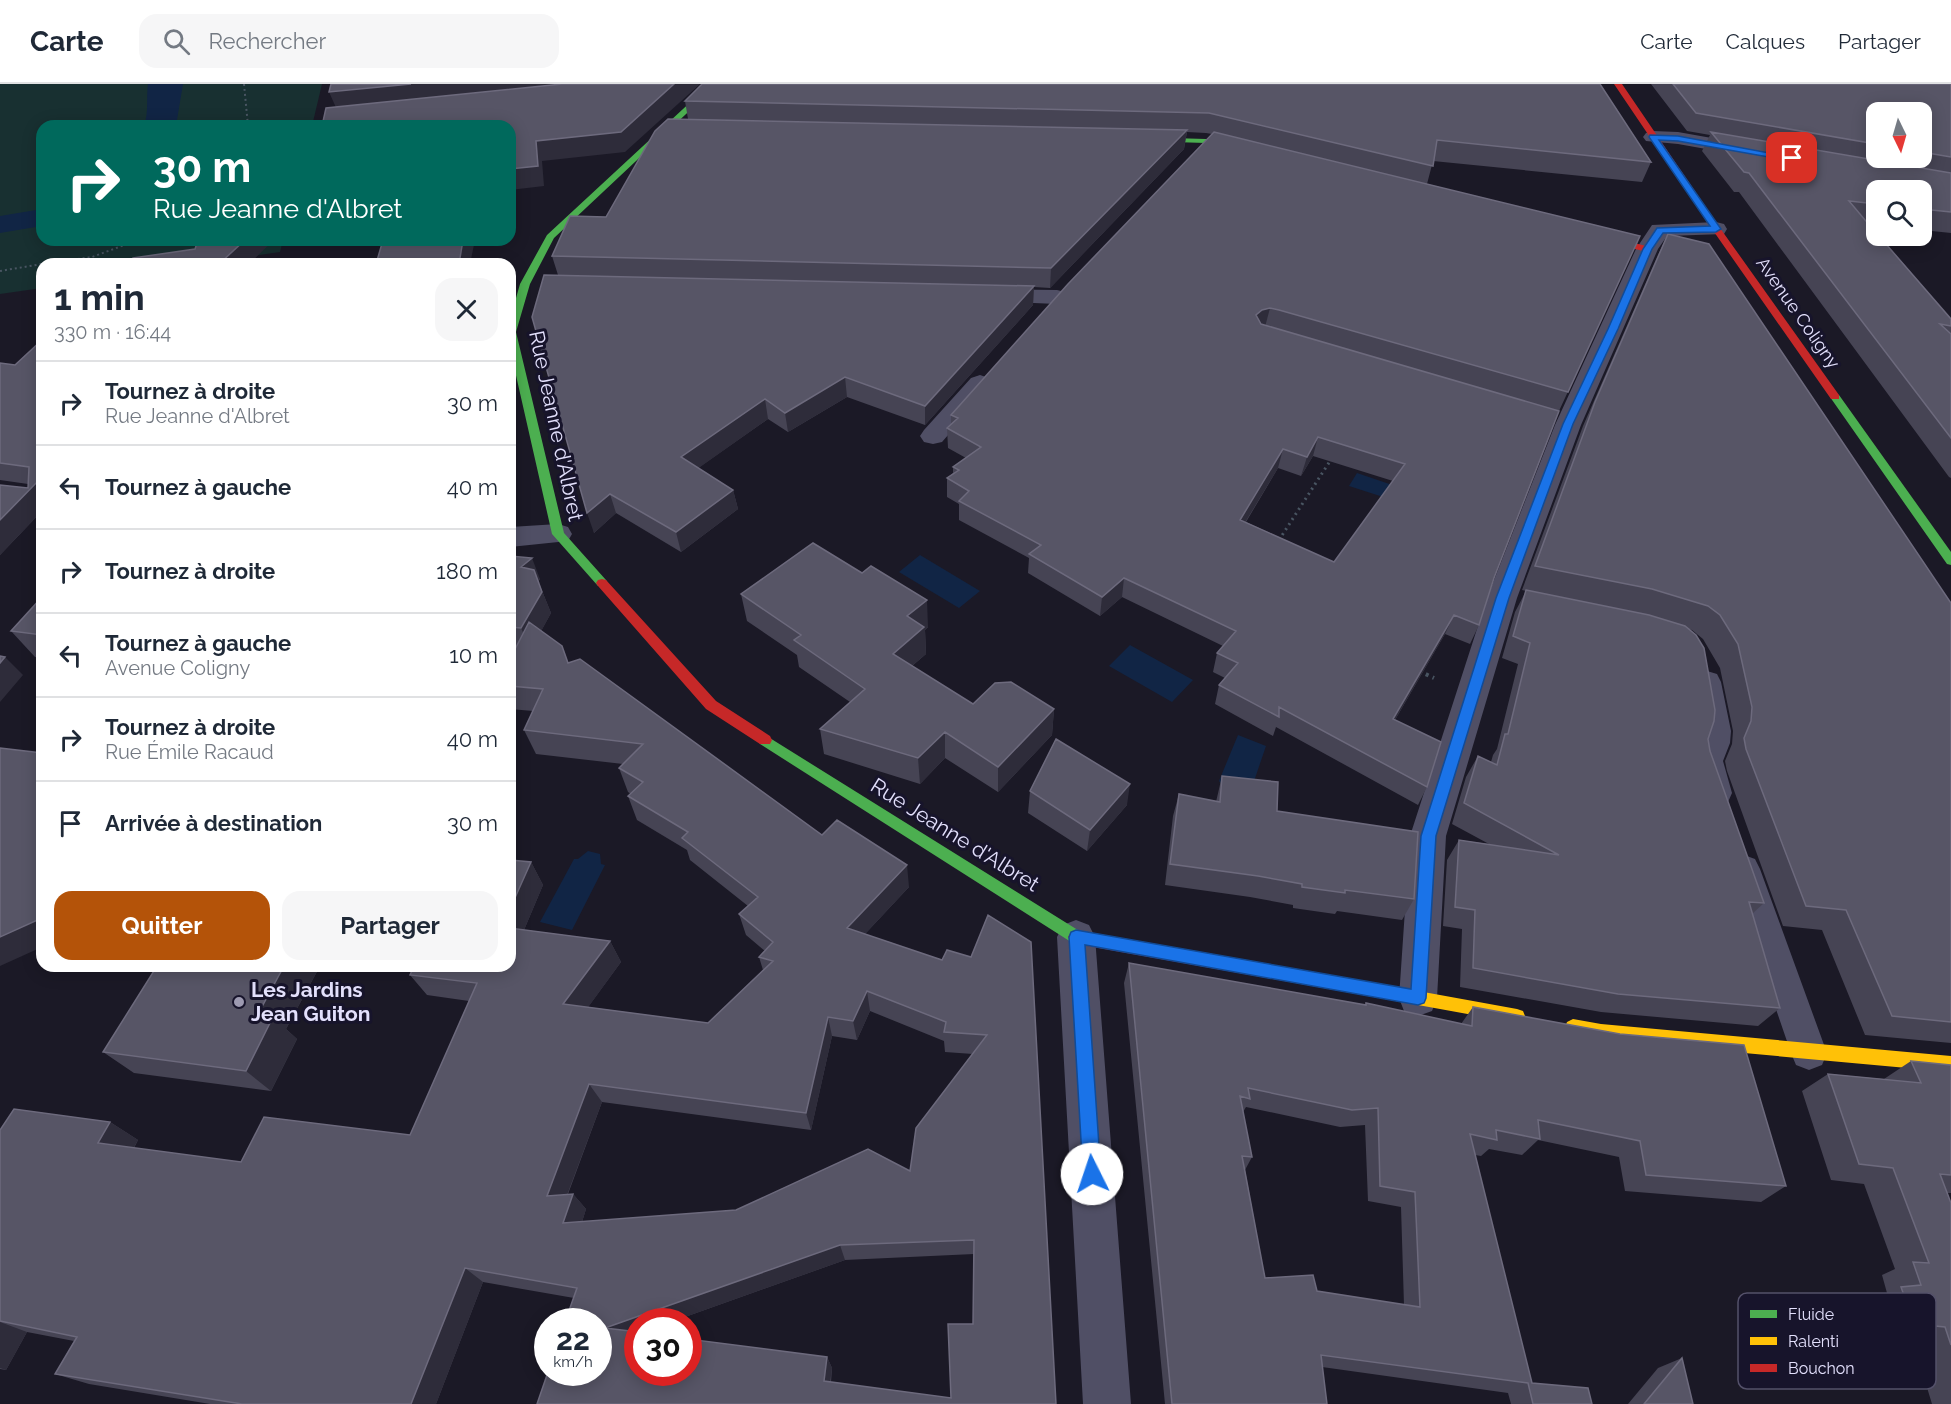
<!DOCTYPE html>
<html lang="fr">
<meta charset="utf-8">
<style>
:root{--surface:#fff;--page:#f6f6f7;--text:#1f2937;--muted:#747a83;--line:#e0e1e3;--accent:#b45309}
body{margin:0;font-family:Raleway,sans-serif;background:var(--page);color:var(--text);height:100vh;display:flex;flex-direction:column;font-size:22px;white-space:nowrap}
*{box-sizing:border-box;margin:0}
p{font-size:20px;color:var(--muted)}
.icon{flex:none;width:33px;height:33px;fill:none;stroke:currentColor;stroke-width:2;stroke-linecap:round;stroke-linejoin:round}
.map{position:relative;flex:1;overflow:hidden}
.drawer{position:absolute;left:36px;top:174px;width:480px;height:714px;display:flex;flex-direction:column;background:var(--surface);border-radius:18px;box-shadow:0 3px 15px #0003}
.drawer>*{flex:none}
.top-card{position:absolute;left:36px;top:36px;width:480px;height:126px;border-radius:18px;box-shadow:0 3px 15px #0003;background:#00695c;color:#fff;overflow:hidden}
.needle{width:39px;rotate:175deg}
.controls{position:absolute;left:1866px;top:18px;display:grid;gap:12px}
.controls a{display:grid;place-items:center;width:66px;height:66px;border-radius:12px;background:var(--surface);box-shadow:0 3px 15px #0003;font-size:30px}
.speed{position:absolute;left:534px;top:1224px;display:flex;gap:12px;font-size:30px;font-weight:700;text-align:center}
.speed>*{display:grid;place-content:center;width:78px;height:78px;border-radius:50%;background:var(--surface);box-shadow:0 3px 15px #0003;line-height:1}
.speed small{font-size:15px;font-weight:400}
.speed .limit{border:9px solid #d22;background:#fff;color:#111}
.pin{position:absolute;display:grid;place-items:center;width:51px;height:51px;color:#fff;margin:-26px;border-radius:12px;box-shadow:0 3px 9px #0006}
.me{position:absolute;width:66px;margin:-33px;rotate:356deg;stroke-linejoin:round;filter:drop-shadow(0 0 4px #0008)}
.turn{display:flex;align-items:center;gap:21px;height:126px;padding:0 18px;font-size:27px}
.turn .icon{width:78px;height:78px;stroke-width:2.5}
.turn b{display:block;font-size:42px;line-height:51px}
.round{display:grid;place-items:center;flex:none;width:63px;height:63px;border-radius:18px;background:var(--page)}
.head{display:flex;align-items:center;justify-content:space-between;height:102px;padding:0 18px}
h1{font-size:36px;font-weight:700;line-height:45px}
.primary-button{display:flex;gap:12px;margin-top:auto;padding:12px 18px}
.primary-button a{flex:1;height:69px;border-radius:18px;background:var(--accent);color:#fff;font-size:24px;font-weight:700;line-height:69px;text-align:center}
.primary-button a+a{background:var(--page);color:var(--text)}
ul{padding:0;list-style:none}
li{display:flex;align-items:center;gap:18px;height:84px;padding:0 18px;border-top:2px solid var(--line)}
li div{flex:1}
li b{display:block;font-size:22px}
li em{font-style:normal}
header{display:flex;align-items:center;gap:36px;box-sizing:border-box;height:84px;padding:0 30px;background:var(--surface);border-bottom:2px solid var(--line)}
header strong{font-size:28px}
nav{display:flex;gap:33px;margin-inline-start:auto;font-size:21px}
.search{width:420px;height:54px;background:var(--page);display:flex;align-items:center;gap:15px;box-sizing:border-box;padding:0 21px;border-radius:18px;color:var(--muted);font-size:22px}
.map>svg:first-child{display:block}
.green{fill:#183031}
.water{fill:#112545}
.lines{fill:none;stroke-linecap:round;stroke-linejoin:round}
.path-far2{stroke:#495562;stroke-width:2;stroke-dasharray:2 3;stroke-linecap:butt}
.path-far1{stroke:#495562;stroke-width:3;stroke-dasharray:2 4;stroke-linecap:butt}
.path{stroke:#495562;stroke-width:4;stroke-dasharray:3 4.5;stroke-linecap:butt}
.lane{fill:#504f65;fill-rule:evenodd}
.street{fill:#504f65;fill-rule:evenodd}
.fast{fill:#4caf50;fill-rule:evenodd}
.slow{fill:#ffc107;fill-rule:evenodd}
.jam{fill:#c62828;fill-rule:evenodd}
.wall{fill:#464454;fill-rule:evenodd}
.shaded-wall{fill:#2e2c3a}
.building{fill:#575566;stroke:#6d6a7d;stroke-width:1.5;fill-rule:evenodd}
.route{fill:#1a73e8;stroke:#114b97;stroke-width:1.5}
.poi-dot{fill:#9d9ab1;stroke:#17142b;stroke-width:2}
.labels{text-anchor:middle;stroke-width:6;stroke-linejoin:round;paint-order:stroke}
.far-street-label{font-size:18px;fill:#e3e0fc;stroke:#17142b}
.street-label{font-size:21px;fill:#e3e0fc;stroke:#17142b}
.poi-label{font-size:21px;font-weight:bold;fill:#e3e0fc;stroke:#17142b;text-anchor:start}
.key{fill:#17142b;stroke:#54516a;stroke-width:1.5}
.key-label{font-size:16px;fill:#e3e0fc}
</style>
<header>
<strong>Carte</strong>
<div class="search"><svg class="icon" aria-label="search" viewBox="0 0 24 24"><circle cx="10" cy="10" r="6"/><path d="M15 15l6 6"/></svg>Rechercher</div>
<nav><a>Carte</a><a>Calques</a><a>Partager</a></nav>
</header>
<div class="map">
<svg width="1951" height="1320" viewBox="0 0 1951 1320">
<rect width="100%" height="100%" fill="#1b1926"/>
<!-- green -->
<path class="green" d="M0,0H322L312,42H42V156H283L280,168L199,180H42V204L0,210Z"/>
<!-- water -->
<path class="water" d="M148,0H183L176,42H144C149,28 146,14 148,0Z
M42,125V142L0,149V132Z
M1357,389L1413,408L1408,421L1349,402Z
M920,471L980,507L959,524L899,488Z
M1130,561L1193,596L1172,618L1109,582Z
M1238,651L1266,662L1251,706L1222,701L1219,697Z
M588,767L600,770L601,780L605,781L572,846L540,838L574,775H578Z"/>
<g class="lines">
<!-- path-far2 -->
<path class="path-far2" d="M244,0L248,42
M293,42L325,39
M43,180L92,173L138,156
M0,187L42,180"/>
<!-- path-far1 -->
<path class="path-far1" d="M42,435L38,439L42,443
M1279,456L1332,374"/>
<!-- path -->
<path class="path" d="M1419,587L1434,594"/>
<!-- lane -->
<path class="lane" d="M1707,587L1717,590L1721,598L1731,647L1730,659L1723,677L1732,709L1728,718L1717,722L1706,718L1693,677L1700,659L1701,647L1693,598L1697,590Z
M1744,771L1755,775L1760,785L1827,969L1822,981L1809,986L1796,981L1791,969L1728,785L1733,775Z"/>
<!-- street -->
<path class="street" d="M1653,47L1678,48L1751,61L1758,63L1761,67L1758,71L1751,73L1678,60L1646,57L1643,53L1646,49Z
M1716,138L1724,140L1727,145L1724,150L1667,152L1658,165L1581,341L1517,514L1446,752L1437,914L1432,927L1418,932L1404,927L1399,914L1410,752L1487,514L1555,341L1636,165L1652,141Z
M990,205L1057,206L1065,208L1069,213L1065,218L1057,220L982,217L978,212L982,207Z
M980,291L989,294L993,299L989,304L942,358L933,360L924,358L920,352L924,346L971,294Z
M558,440L568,443L572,450L568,457L510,463V443Z
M1076,836L1089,841L1095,853L1131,1320H1083L1057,853L1063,841Z"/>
<!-- fast -->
<path class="fast" d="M710,0H718L554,154L530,200L516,248L564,449L606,496L608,499L606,502H598L552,450L510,265V235L520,200L547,151Z
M1137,53L1206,55L1253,67L1249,69L1206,59L1140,57H1137Z
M1835,310L1839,311L1951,468V481L1947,480L1830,313Z
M765,651L1081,848L1084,853L1081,858L1076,860L1071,858L760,660L758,656L760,652Z"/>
<!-- slow -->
<path class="slow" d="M1407,905L1517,925L1523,927L1525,932L1523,937L1517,939L1407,919L1401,917L1399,912L1401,907Z
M1573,935L1601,940L1951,972V988L1601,956L1567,948L1565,943L1567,938Z"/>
<!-- jam -->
<path class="jam" d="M1614,0H1622L1720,144L1839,311V315H1831L1712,145Z
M1591,148L1650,163L1652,165L1647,168L1588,153V149Z
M602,495L606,496L716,617L770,652L772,656L770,660H760L706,625L598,502L596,499L598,496Z
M1076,846L1407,905L1413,907L1415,912L1413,917L1407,919L1076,860L1071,858L1068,853L1071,848Z"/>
</g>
<!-- wall -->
<path class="wall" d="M1600,0L1651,78L1642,98L1433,77L1427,100L1640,152L1559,327L1494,494L1479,541L1470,560L1445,550L1395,636L1427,703L1418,721L1276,643L1273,652L1215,620L1219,601L1225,594L1213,588L1217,569L1223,562L1122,513L1100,532L1028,489L1029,474L959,436V420L947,413V394L953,389V383L966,374L948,364L947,344L951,341V331L1212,50L1206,49L1187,48L1184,65L1050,204L1034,203L1033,221L925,341L847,313L788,348L768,335L698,384L733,406L738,425L681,468L616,429L594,449L558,191L552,172L606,133L688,35L685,17ZM1313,372L1393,397L1334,478L1246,438L1278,384L1301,392Z
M1651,0H1951V149L1922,146V106H1876V141L1869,140L1951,235V394L1949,393L1739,108H1734L1702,67L1710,51L1687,47ZM1876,28H1922V74H1876Z
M1668,150L1951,519V959L1865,951L1822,846L1783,842L1727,687L1725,677L1732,660L1733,647L1720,584L1703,555L1692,546L1688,545L1710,667L1764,819L1752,830L1780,924L1758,942L1601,928L1460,903L1462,845L1443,842L1447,776L1459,756L1489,760L1452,740L1466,693L1478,672L1491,678L1493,671L1497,665L1518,580L1502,574L1515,528L1526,507L1522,506L1583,342L1657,173Z
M0,279L42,427L0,471V401L28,404V400L0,396Z
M510,472L540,495L538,497L551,529L541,547L569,579L822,751L909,803L865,850L942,876L971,873L1056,1320H537L574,1214L483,1198L436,1320H210L89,1300L55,1290L74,1257L27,1248L6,1286L0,1285V1046L110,1038L138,1056L134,1064L241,1078L410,1051L469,917L427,911L410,891L531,778L543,801L524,846L610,857L621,878L588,923L708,939L763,886L759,873L765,867L746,851L739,830L748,822L690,776L687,766L637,736L628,712L631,710L628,708L619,684L623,680L536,670L524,646L533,627L510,625V575L516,564L510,563ZM870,927L944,957L945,968L973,970L910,1087L736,1126L582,1138L586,1125L573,1110H568L602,1018L811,1046L832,952L857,956ZM974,1170L973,1240L951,1314L831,1298L832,1284L827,1273L638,1288V1238H671L845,1176Z
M741,510L928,543L925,546L926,570L912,582L973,620L1054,625L1052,651L998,708L945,674L920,700L824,670L820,645L850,618L799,583L797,571L747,537Z
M42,513V574L35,573L11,547Z
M1222,692L1414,815L1402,836L1337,827L1335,830L1293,824V821L1250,813L1165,801L1173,732L1179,710L1216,718Z
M1030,707L1127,721L1087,767L1028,729Z
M1129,879L1364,921L1366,919L1461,940L1473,923L1786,1102L1761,1118L1625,1107L1619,1073L1538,1056L1522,1071L1489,1065L1481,1072L1475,1071L1532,1299L1592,1320H1511L1508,1309L1322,1283L1327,1320H1165L1124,899ZM1246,1023L1340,1043L1365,1041L1368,1117L1401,1123L1404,1221L1317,1207L1265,1194L1245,1086L1252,1073L1243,1028Z
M157,882H320L286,945L297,955L271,1007L134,989L103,968Z
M1911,977L1951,981V1109H1947L1951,1119V1320H1932L1912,1254L1882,1252L1870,1216L1887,1209L1882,1191L1895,1185L1864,1100L1831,1096L1802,1007L1828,990L1884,995Z
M1682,1274L1693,1320H1628L1658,1284Z"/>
<!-- shaded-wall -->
<path class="shaded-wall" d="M411,0H605L338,28L329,8Z
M674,0H700L625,68L542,77L544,102L510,106V85L536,57Z
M1187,46L1184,65L1050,204L1051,184Z
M245,156H274L249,180H219Z
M463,156H475L470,180H459Z
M1034,202L1033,221L925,341V322Z
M1270,224L1265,243L1257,245L1256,231L1262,226Z
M845,293L847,313L788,348L785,329Z
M765,315L768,335L686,393L681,373Z
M1318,353L1313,372L1301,392L1307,373Z
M1283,365L1278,384L1235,455L1240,436Z
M42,393V427L0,471V436Z
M733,406L738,425L681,468L676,448Z
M610,410L616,429L594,449L587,429Z
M532,474L540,495L538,497L551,529L531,566L521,544V483Z
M1124,494L1122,513L1100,532L1102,513Z
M927,516L928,543L925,546L926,570L895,596L893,570L907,532Z
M1454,531L1445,550L1385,653L1393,635Z
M5,573L23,591L0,618V579Z
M1054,625L1052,651L998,708V683Z
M945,648V674L920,700L918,674Z
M1130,700L1127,721L1087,767L1090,746Z
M531,778L543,801L516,865L510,856V825Z
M907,781L909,803L851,865L847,844Z
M42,834V863L0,882V853Z
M610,857L621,878L576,940L563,920Z
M284,882H320L286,945L297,955L271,1007L246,987L257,932Z
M867,907L870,927L857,956L853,937Z
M828,933L832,952L811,1046L806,1029Z
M589,1000L602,1018L561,1127L547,1112Z
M110,1038L138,1056L127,1076L98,1059Z
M573,1110L586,1125L577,1154L563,1139Z
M840,1161L845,1176L671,1238H638V1249L605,1244Z
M465,1184L483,1198L436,1320H411Z
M0,1238L27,1248L6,1286L0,1284Z
M827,1273L832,1284L829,1307L824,1297Z"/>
<!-- building -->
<path class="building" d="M331,0H411L329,8Z
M562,0H674L621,48L536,57L538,82L510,85V42H322L326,24Z
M702,0H1600L1651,78L1437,56L1433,82L1209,29L685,17Z
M1673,0H1951V73L1922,68V28H1876V60L1696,29Z
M668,35L1187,46L1051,184L552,172L570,132L606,133L655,47Z
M1214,48L1640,152L1568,308L1279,226L1270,224L1262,226L1256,231L1261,240L1559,327L1494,494L1479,541L1454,531L1393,635L1441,658L1427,703L1279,623V633L1219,601L1238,579L1217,569L1236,547L1124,494L1102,513L1029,470L1041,461L959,417L969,407L947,394L959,386L953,383L981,363L947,344L958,334L951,331L1068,200ZM1318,353L1405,380L1334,478L1240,436L1283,365L1307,373Z
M1711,48L1951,89V128L1922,125V106H1876V120L1849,117L1876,149V152H1879L1951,235V242L1940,240L1951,250V354L1749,89L1744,88Z
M1668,150L1709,160L1951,519V938L1892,932L1846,826L1806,822L1746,665L1744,654L1751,637L1752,623L1738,560L1720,531L1708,522L1652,505L1535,482L1595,318Z
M198,156H245L219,180H126L133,174L195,165Z
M383,156H463L459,180H376Z
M544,191L1034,202L925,322L845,293L785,329L765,315L681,373L733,406L676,448L610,410L587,429L532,233Z
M42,256V393L0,436V401L28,404L29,383L0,379V279L15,281Z
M813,459L862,489L871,482L927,516L907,532L924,543L893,570L973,620L995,599L1011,598L1054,625L998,683L945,648L918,674L820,645L865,605L794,556L801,551L741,510Z
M510,472L532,474L521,483L534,486L542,508L521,544L510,543Z
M1526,506L1649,531L1685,542L1696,551L1704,564L1715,626L1714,637L1708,655L1710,667L1764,819L1749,818L1780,924L1618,910L1473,884L1475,826L1455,823L1459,756L1559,771L1464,719L1478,672L1497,681L1505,650H1508L1530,559L1513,552Z
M42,513V551L11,547Z
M529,538L562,562L568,579L580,575L822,751L837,736L907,781L847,844L942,876L947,866L971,873L988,831L1031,858L1056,1320H537L548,1288H598V1238H565L577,1204L465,1184L411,1320H242L55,1290L77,1253L0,1237V1046L14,1025L110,1038L98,1059L241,1078L264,1033L410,1051L477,899L410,891L414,882H510V844L610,857L563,920L708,939L773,877L759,873L773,858L739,830L758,813L682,754L688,748L628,712L643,698L619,684L643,660L524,646L543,605L510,602V575ZM867,907L946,938L944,948L987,951L916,1044L910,1087L868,1065L736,1126L563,1139L573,1110L547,1112L589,1000L806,1029L828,933L853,937ZM974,1156L973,1240H948L951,1314L824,1297L827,1273L688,1255V1288H638V1248L605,1244L840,1161Z
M0,572L5,573L0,579Z
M1056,655L1130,700L1090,746L1030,707Z
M0,664L42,669V834L0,853Z
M1222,692L1278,698L1277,727L1418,748L1414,815L1345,806V809L1302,803V800L1258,792L1170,780L1179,710L1220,718Z
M510,776L531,778L510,825Z
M1129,879L1366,921V919L1472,942L1473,923L1620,950L1744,961L1786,1102L1646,1091L1640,1057L1538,1036L1540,1055L1496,1046L1497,1056L1470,1050L1532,1299L1588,1304L1592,1320H1533L1528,1299L1321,1271L1327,1320H1172ZM1248,1004L1352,1026L1378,1024L1380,1102L1415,1108L1420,1223L1317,1207L1313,1191L1265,1194L1242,1072L1252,1073L1240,1012L1250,1015Z
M157,882H284L257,932L273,933L246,987L103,968Z
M1911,977L1951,981V1091L1940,1090L1951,1119V1261L1945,1243L1914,1240L1901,1203L1921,1201L1913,1178L1929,1179L1893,1084L1859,1080L1828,990L1921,999Z
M1682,1274L1693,1320H1644Z"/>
<!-- route -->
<path class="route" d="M1650,51L1678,52L1796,74L1792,77L1678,57L1659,56L1721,145L1716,148L1663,149L1652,165L1618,245L1573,340L1509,514L1436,752L1426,914L1424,919L1418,921L1085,861L1101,1090L1098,1096L1092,1099L1086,1096L1083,1090L1069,853L1071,848L1076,846L1411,905L1421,752L1496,514L1563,340L1608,245L1643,165L1657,144L1710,142L1649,53Z"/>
<!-- markers -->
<circle class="poi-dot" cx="239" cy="918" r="6"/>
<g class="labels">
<!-- far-street labels -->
<g class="far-street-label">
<text transform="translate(1798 229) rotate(55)" y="6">Avenue Coligny</text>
</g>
<!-- street labels -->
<g class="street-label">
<text transform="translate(556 342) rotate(78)" y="7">Rue Jeanne d'Albret</text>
<text transform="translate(955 751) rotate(32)" y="7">Rue Jeanne d'Albret</text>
</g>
<!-- poi labels -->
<g class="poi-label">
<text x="251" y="913">Les Jardins<tspan x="251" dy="24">Jean Guiton</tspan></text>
</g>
</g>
<!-- legend -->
<rect x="1738" y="1209" width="198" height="96" rx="9" class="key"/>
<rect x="1750" y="1226" width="27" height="8" fill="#4caf50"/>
<rect x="1750" y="1253" width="27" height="8" fill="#ffc107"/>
<rect x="1750" y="1280" width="27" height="8" fill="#c62828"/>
<g class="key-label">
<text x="1788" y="1236">Fluide</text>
<text x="1788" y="1263">Ralenti</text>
<text x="1788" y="1290">Bouchon</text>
</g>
</svg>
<div class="controls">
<a><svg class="needle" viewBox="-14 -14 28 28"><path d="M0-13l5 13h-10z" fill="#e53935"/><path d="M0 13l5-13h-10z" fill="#747a83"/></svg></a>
<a><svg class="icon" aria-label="search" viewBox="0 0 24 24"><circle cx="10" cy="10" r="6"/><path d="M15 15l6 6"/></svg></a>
</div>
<div class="speed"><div>22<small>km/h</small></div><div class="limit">30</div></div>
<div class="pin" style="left:1792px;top:74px;background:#d93025"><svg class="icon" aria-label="arrive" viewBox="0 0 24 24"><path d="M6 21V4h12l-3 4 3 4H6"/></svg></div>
<svg class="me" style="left:1092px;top:1090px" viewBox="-20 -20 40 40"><circle r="19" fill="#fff"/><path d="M0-13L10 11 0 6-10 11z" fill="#1a73e8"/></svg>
<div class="top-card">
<div class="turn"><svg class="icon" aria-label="right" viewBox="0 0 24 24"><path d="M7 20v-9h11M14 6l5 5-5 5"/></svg><div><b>30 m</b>Rue Jeanne d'Albret</div></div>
</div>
<section class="drawer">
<div class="head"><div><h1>1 min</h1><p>330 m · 16:44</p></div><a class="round"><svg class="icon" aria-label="close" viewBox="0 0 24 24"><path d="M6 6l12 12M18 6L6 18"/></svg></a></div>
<ul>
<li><svg class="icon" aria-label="right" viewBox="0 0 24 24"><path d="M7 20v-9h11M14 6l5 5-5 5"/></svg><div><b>Tournez à droite</b><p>Rue Jeanne d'Albret</p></div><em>30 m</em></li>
<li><svg class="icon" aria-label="left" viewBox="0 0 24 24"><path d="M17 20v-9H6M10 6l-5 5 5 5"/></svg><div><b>Tournez à gauche</b></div><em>40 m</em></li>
<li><svg class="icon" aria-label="right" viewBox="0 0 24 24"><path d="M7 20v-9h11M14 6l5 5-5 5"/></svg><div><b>Tournez à droite</b></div><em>180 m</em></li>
<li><svg class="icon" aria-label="left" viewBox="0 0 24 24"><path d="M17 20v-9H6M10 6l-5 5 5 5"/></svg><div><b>Tournez à gauche</b><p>Avenue Coligny</p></div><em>10 m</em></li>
<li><svg class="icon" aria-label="right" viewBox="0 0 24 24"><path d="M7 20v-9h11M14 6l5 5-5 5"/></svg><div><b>Tournez à droite</b><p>Rue Émile Racaud</p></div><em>40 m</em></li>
<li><svg class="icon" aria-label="arrive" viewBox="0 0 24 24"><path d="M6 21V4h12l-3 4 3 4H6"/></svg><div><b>Arrivée à destination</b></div><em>30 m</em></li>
</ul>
<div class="primary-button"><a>Quitter</a><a>Partager</a></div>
</section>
</div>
